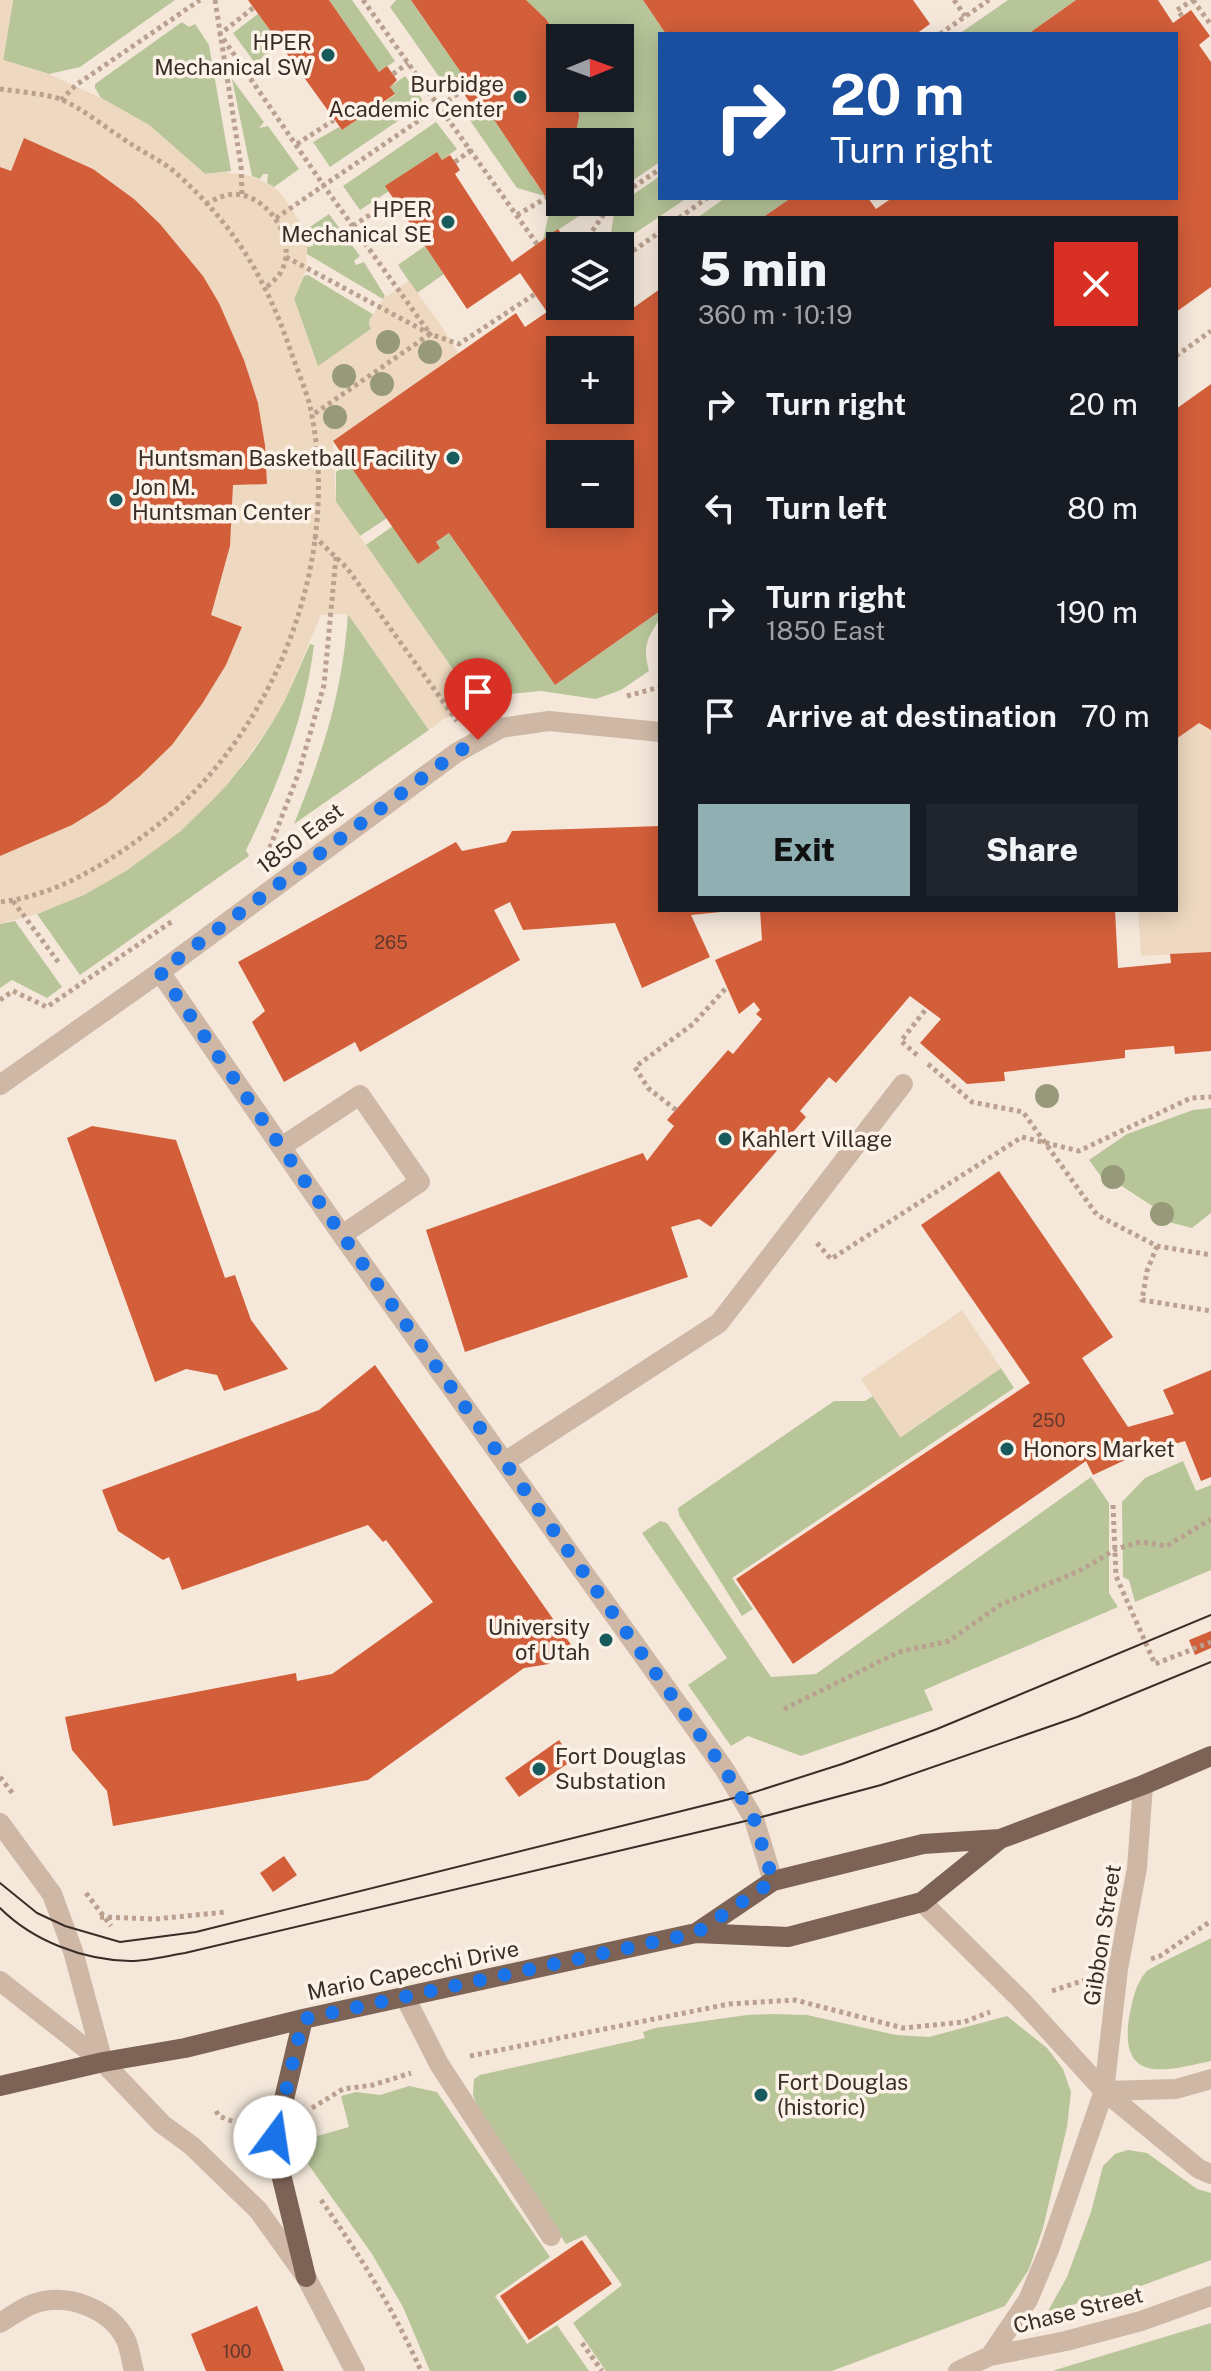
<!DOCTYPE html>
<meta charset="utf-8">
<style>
:root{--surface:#171b24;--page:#20242c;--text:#f1f3f6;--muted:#9ea1a6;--accent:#8fafb2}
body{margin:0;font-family:"Public Sans",sans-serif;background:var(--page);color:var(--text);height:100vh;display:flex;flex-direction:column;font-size:30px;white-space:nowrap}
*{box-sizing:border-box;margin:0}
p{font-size:26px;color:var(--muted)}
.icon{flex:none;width:44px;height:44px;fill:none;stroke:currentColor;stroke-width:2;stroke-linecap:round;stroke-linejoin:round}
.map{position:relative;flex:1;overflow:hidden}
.details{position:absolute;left:658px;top:216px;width:520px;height:696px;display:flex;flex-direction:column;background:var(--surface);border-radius:0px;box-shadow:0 4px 20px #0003}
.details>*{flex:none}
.guide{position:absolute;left:658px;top:32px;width:520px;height:168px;border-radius:0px;box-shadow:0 4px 20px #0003;background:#1a4fa0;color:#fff;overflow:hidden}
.needle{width:52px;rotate:89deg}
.tools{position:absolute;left:546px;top:24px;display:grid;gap:16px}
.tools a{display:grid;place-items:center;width:88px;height:88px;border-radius:0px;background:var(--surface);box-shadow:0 4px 20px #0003;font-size:40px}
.pin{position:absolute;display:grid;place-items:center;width:68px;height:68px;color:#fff;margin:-82px -34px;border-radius:50% 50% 50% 0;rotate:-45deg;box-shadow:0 0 8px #0007}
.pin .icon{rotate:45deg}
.me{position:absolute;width:88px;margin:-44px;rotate:14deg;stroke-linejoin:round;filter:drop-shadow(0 0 6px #0008)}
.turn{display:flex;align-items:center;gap:28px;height:168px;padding:0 40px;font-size:36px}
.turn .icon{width:104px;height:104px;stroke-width:2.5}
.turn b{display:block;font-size:56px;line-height:68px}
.round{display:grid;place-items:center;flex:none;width:84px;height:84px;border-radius:0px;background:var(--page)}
.head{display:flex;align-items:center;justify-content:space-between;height:136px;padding:0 40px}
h1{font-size:48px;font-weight:800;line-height:60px}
.action{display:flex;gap:16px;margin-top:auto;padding:16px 40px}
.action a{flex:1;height:92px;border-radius:0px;background:var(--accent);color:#111;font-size:32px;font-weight:800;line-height:92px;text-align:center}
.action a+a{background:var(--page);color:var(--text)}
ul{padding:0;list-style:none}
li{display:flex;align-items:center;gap:24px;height:104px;padding:0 40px}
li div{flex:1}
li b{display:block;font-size:30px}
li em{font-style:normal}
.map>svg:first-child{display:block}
.green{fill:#b7c599}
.plaza{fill:#eed9c0}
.building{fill:#d35e3a;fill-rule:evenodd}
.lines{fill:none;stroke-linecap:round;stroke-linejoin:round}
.path{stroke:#baa18f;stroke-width:5;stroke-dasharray:4 4;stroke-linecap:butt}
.minor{stroke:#ceb7a5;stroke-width:20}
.major{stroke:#7d6356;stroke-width:20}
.tram{stroke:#392d27;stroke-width:2}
.tree{fill:#969a79}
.route{stroke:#1a73e8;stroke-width:14;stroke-dasharray:0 25.2}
.poi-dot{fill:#185b5f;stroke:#fcf2e8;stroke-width:3}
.labels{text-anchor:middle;stroke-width:7;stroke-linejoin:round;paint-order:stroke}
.number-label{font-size:18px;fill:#60392c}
.poi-label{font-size:22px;fill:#392d27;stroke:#fcf2e8;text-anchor:end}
.street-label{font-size:22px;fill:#392d27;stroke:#fcf2e8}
</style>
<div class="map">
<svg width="1211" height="2371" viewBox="0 0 1211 2371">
<rect width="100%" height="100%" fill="#f5e8db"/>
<!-- green -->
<path class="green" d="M13,0H175L80,67L49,74L3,60Z
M329,0H352L395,61L379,72Z
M396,0H411L462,74L445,85L390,7Z
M526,0H643L666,34H660V162L620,189V142H574L579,117L578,98H620V38H560V40L546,19Z
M1008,0H1076L1028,34H959Z
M258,14L280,45L255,63L233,33Z
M182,22L189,27L195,24L209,45L231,171L205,174L149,125L101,98L95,88V84Z
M405,76L422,99L420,106L330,167L313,142L339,127L342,130L395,95L390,87Z
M232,79L264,122L259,128L268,126L299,169L274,187L267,183L268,174H263L260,179L252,176Z
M479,97L532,174L531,176L545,196L517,188L462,109Z
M436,122L457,149L442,160L437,152L386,186L389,191L360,210L343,186Z
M660,176V198H687L616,246H609L615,207Z
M560,194V202H600L543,240L552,199Z
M725,198H791L762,218H697Z
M329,214L360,256L354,261L356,265L364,262L385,296L383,299L307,254V247L313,246L314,240H307L304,231Z
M425,246L444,274L417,293L398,265Z
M308,275L374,315L369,323L371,329L318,367L294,299L304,276Z
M349,463L387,518L360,536L336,502V472Z
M393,526L419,563L440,548L436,542L449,533L555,685L660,611C660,621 657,622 653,630C644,643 645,656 649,671L621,690L596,699L541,691L510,694L477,704L366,545Z
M348,614L429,730L294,824C324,749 342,695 348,614Z
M310,644L314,645C305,718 278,785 246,850L249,856L80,975L37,914C134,875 218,813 273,721C288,697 298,670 310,644Z
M15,921L62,987L47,998L12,980L0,988V924Z
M1211,1108V1213L1192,1228L1153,1218L1157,1209L1114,1181L1110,1189L1089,1160L1127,1134L1193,1110Z
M1001,1368L1014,1388L732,1578L753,1609L742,1616L679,1515L678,1508L834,1401H865L873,1396L901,1437Z
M1183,1461L1196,1491L1211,1485V1570L1135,1602L1129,1580L1123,1577L1122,1502L1145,1478Z
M1091,1477L1109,1503V1593L1118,1607L924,1690L933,1710L801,1756L748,1736L731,1746L688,1685L727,1658L642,1533L660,1521L667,1523L771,1677L816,1674Z
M1211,1938V2061C1168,2070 1119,2086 1129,2018C1132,2003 1135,1984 1146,1972C1149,1968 1202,1943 1211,1938Z
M772,2014L807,2015L896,2035L929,2037L1007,2016L1047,2048L1063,2069L1071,2092L1067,2127L1043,2228L1029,2269L1005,2306L832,2371H606L573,2323L622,2285L586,2235L566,2244L481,2116L473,2095L474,2079L480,2075L645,2038L643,2032L655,2028L747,2015Z
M409,2086L437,2092L550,2257L495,2296L527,2344L557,2325L589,2371H430L403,2307L372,2254L308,2164L303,2140L349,2127L341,2096L356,2092L380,2095Z
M1128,2150L1147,2153L1197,2189L1211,2193V2260L1130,2290L1048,2311L1067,2277L1091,2212L1103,2166L1115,2154Z
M1211,2323V2371H1054L1055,2370Z"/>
<!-- plaza -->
<path class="plaza" d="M0,0H13L3,60L49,74L101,98L149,125L205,174L225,172L252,176L274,187L282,195L300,222L307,240L306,270L294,299L318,366L371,329L369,320L383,299L409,281L440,324L459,354L333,441L336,502L477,704L444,719L429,730L348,614L321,615L285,700L272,723L228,784L181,831L126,871L84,895L37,914L0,924V856L72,825L106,804L140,776L172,745L202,704L226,665L242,628L211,615L230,546L233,485L267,483L265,445L258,403L244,360L219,303L181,249L134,199L93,169L24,139L11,171L0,167Z
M1199,723L1211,730V952L1141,956L1138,910H1176V739Z
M962,1310L1001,1368L900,1437L861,1379Z"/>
<!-- building -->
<path class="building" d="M248,0H329L379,72L387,66L397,80L390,87L395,94L342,130Z
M411,0H526L546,19L560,40V98H578L579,117L574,142H560V186L545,196L479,97L470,103L454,79L462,74Z
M643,0H913L930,24L916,34H666Z
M1076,0H1158L1173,23L1191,10L1210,36L1199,45L1211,62V287L1176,312V218H762L791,198H868L876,209L892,198H1176V34H1028Z
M24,138L93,169L134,199L160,224L203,276L219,303L244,360L258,403L265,445L267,484L233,485L230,546L211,615L242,627L226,665L202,704L172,745L140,776L106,804L72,825L0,856V167L11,171Z
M437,152L442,160L450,155L455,162L460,170L455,174L512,262L558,229L570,246H560V306H611L619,318L660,289V611L555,685L449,533L436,542L440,548L418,564L333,441L516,313L525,327L547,312L520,273L467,309L385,186ZM560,350H620V410H560ZM560,454H620V514H560Z
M1211,384V730L1199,723L1176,739V409Z
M660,826V910H721V912L691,915L710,957L642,988L615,923L523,930L510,902L494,910L520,960L360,1052L355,1042L284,1082L252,1022L265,1011L238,962L456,842L462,851L506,842L512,831Z
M760,910H1115L1118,968L1171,963L1170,954L1211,952V1051L1175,1054L1174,1046L1125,1050V1058L1004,1072L1005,1081L967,1084L920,1043L941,1019L910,996L836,1083L829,1077L800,1111L806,1117L711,1227L699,1219L671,1227L688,1277L465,1352L426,1230L643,1153L647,1161L674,1126L667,1120L728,1050L733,1054L762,1019L756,1014L760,1010L754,1002L739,1014L715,960L762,940Z
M92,1126L176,1140L225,1278L235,1275L251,1320L288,1369L224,1391L217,1375L186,1369L155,1382L67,1138Z
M999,1171L1113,1337L1082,1358L1128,1427L1174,1414L1163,1390L1211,1370V1477L1201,1481L1185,1441L1138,1454L1093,1475L1086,1461L793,1664L736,1579L1030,1383L921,1225Z
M375,1365L572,1646L549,1664L524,1668L368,1780L113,1826L107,1791L72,1750L65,1717L296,1673L297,1681L332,1674L433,1602L386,1540L383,1542L368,1525L182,1590L169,1557L163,1560L118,1531L102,1490L319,1410Z
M1211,1631V1648L1195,1655L1189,1640Z
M559,1740L573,1760L519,1797L505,1778Z
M284,1856L297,1875L273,1892L260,1873Z
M582,2240L612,2284L529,2340L500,2296Z
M257,2306L284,2371H206L191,2334Z"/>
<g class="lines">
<!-- path -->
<path class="path" d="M215,0L241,166L242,195
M363,0L537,244
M954,0L965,16
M1193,0L1211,25
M253,8L220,34L324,186L430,334L311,416
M1182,16L1177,10L1193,0
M940,34L989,0
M393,74L408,63
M0,89C19,92 41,93 60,99C79,106 112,132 131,144C146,154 164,162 177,174C234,225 265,277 290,349C296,367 305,387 310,406C344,562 273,740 146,834C103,866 54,896 0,902
M61,100L76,85L200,0
M297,144L334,120
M455,162L471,150
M620,196L660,169
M206,204C217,198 229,192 242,195C274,202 299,246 279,275C276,279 270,284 266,288
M517,215L560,190
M276,218L462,91
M679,218L707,198
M353,226L394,199
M588,246L591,233L612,202
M286,257L430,334L459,344L535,294
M620,260L660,232
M1176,356L1211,331
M314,536L347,568L457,721
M627,696L660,687
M267,855L299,772L324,685L336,557
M13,901L59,963
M0,1000L13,991L47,1007L174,920
M917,1055L901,1041L926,1009
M928,1064L972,1102L1023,1112L1097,1215L1157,1246L1211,1255
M676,1110L648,1088L635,1067L693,1024L727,987
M817,1243L831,1259L1022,1137L1079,1151L1191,1098L1211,1097
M1157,1246L1147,1271L1142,1300L1211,1311
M1113,1505L1116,1576L1155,1664L1211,1642
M784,1709L899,1652L949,1641L1000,1605L1083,1569L1116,1549L1140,1542L1167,1546L1211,1519
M0,1777L14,1795
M86,1893L111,1926
M100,1917L155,1919L226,1912
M1151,1959L1160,1956L1211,1921
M1052,1991L1088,1979
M470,2056L729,2004L795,2000L903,2028L964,2022L990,2012
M312,2108L343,2089L373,2085L411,2073
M216,2111L219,2116L249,2128
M321,2200C359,2254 394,2310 421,2371
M582,2343L602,2371"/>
<!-- minor -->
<path class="minor" d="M160,972L342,1235L725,1770L754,1819L773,1881
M0,1085L160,972L456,753L501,728L549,721L660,732
M281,1147L360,1095L420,1182L342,1235
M506,1461L719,1323L903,1084
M0,1823L52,1894L73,1951L103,2062
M922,1902L1022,2001L1104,2091L1199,2169L1211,2174
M0,1981L103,2062L162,2124L192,2146L258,2210L306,2277L355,2371
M405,1997L439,2064L551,2236
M1104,2091L1176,2089L1211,2079
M0,2323C10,2317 22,2308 33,2304C66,2292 110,2308 126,2340C130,2349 131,2361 134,2371
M990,2356L1028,2300L1049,2250L1104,2091L1118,1969L1137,1868L1143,1785
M958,2371L990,2356L1066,2341L1141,2321L1211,2296"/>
<!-- major -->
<path class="major" d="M696,1933L773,1881L923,1844L1000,1839L1143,1785L1211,1756
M303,2019L275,2137L279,2166L306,2277
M0,2086L103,2062L185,2048L303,2019L696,1933L788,1937L922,1902L1000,1839"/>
<!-- tram -->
<path class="tram" d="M0,1883L37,1913L65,1926L120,1942L196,1932L742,1796L842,1764L937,1729L1211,1615
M0,1908C33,1941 83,1960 130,1961C148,1961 167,1956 185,1953L754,1819L881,1785L1077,1717L1211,1662"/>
</g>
<!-- trees -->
<g class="tree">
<circle cx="388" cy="342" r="12"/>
<circle cx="430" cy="352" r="12"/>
<circle cx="344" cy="376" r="12"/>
<circle cx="382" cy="384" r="12"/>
<circle cx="335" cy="417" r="12"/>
<circle cx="1047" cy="1096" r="12"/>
<circle cx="1113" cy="1177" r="12"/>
<circle cx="1162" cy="1214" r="12"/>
</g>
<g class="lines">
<!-- route -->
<path class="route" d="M275,2137L303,2019L696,1933L773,1881L754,1819L725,1770L342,1235L160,972L456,753L478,740"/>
</g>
<!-- markers -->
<g class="poi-dot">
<circle cx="328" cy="55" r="8"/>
<circle cx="520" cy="97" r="8"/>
<circle cx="448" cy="222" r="8"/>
<circle cx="453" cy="458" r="8"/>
<circle cx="116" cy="500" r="8"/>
<circle cx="725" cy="1139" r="8"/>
<circle cx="1007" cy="1449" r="8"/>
<circle cx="606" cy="1640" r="8"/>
<circle cx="539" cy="1769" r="8"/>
<circle cx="761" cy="2095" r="8"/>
</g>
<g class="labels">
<!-- number labels -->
<g class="number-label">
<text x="391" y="949">265</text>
<text x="1049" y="1427">250</text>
<text x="237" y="2358">100</text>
</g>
<!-- poi labels -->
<g class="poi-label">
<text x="312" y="50">HPER<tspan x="312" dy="25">Mechanical SW</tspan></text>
<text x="504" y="92">Burbidge<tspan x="504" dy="25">Academic Center</tspan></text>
<text x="432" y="217">HPER<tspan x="432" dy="25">Mechanical SE</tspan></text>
<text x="437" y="466">Huntsman Basketball Facility</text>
<text x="132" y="495" text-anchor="start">Jon M.<tspan x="132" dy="25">Huntsman Center</tspan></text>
<text x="741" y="1147" text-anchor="start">Kahlert Village</text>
<text x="1023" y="1457" text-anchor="start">Honors Market</text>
<text x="590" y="1635">University<tspan x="590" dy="25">of Utah</tspan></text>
<text x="555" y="1764" text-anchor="start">Fort Douglas<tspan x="555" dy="25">Substation</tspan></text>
<text x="777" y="2090" text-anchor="start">Fort Douglas<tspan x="777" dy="25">(historic)</tspan></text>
</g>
<!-- street labels -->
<g class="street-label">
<text transform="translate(300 838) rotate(-37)" y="8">1850 East</text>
<text transform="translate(1102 1935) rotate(-81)" y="8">Gibbon Street</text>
<text transform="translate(413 1970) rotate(-12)" y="8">Mario Capecchi Drive</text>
<text transform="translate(1078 2310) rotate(-14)" y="8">Chase Street</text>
</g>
</g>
</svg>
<div class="tools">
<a><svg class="needle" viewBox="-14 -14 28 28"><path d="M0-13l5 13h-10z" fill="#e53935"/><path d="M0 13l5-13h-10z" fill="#9ea1a6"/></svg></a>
<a><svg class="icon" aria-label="sound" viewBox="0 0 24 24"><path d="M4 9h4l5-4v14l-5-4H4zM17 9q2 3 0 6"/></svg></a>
<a><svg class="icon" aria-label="layers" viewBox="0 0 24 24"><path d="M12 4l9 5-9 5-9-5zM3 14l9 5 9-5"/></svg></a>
<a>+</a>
<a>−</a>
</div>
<div class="pin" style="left:478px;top:740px;background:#d93025"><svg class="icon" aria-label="arrive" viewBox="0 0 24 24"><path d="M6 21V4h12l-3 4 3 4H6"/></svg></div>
<svg class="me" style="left:275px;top:2137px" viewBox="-20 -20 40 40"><circle r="19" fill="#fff"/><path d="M0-13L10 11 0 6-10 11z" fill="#1a73e8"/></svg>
<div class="guide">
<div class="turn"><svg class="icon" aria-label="right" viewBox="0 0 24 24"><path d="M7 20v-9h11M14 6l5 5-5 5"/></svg><div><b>20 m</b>Turn right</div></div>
</div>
<section class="details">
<div class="head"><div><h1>5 min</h1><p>360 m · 10:19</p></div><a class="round" style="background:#d93025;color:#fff"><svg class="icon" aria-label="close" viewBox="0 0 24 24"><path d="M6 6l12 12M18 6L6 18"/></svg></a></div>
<ul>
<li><svg class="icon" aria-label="right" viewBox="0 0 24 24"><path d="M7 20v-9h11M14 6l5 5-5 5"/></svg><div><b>Turn right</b></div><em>20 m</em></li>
<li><svg class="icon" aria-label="left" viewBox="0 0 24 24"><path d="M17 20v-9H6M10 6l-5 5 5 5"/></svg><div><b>Turn left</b></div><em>80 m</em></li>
<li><svg class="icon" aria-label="right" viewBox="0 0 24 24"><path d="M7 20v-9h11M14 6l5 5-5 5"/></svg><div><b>Turn right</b><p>1850 East</p></div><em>190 m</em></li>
<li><svg class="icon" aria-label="arrive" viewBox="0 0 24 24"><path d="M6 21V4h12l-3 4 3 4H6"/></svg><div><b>Arrive at destination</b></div><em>70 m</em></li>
</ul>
<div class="action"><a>Exit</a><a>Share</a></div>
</section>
</div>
